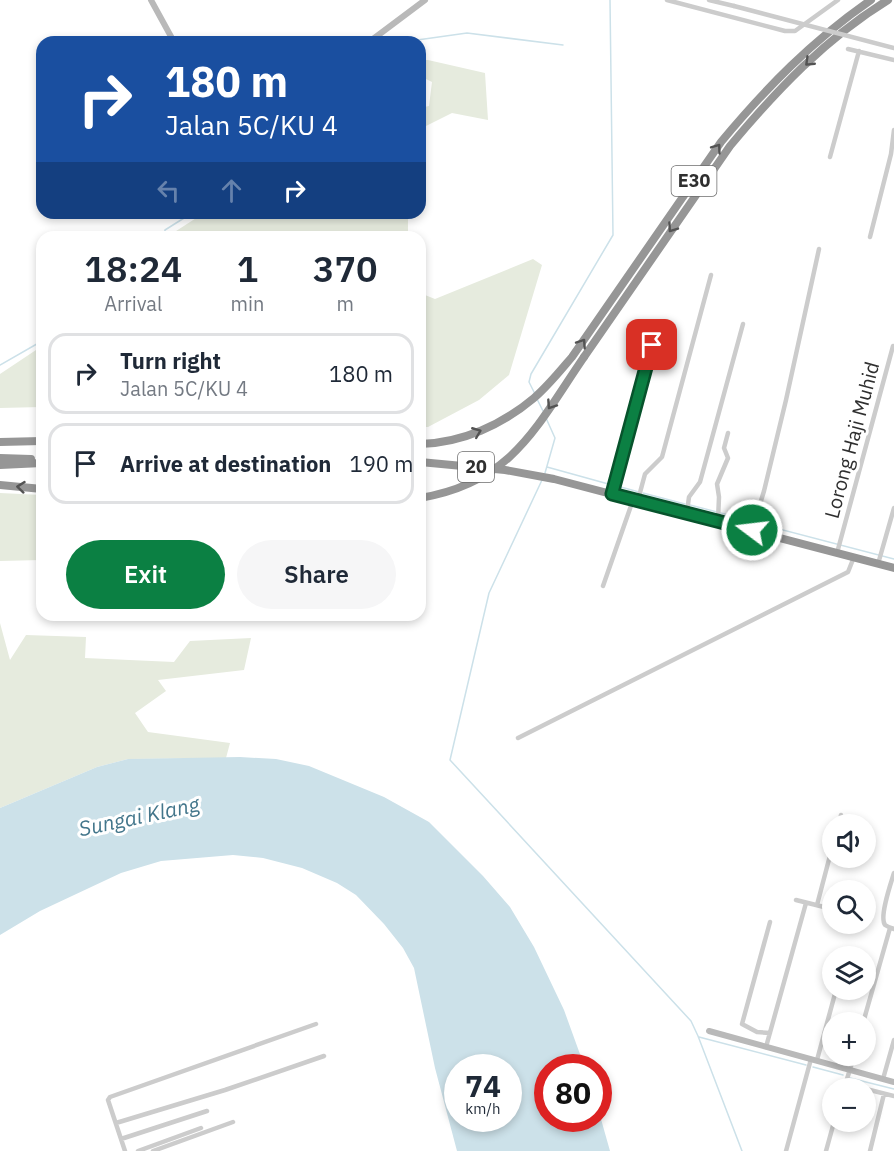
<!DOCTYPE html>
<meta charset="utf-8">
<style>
:root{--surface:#fff;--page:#f6f6f7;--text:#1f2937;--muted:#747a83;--line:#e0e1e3;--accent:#0b8043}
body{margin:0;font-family:"IBM Plex Sans",sans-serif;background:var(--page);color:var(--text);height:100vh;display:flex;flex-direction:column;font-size:22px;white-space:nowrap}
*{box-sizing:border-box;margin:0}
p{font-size:20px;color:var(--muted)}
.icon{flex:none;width:33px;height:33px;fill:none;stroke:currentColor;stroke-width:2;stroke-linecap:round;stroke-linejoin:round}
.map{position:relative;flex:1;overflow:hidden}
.drawer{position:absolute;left:36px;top:231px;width:390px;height:390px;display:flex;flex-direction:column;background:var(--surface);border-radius:18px;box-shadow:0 3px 9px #0003}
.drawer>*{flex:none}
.banner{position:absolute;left:36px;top:36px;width:390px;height:183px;border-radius:18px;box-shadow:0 3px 9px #0003;background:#1a4fa0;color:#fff;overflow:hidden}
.buttons{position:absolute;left:822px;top:814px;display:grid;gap:12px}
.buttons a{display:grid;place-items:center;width:54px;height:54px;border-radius:50%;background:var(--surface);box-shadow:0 3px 9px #0003;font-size:30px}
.speed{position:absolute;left:444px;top:1054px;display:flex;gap:12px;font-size:30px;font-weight:700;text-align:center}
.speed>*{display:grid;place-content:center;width:78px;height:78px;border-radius:50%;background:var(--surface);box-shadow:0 3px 9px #0003;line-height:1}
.speed small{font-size:15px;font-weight:400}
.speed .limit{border:9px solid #d22;background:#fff;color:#111}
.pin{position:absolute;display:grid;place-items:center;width:51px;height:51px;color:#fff;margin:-26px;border-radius:12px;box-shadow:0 3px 9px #0006}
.me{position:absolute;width:66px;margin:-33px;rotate:285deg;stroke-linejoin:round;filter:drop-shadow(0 0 4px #0008)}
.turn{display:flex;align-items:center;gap:21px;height:126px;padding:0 30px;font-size:27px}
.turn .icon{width:78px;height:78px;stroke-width:2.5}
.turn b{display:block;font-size:42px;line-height:51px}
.lanes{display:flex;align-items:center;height:57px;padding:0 30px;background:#0003;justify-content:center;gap:30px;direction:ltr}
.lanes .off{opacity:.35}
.eta{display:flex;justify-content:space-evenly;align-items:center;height:102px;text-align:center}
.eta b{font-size:36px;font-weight:600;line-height:42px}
.action{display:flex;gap:12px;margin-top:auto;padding:12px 30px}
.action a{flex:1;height:69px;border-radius:36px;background:var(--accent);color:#fff;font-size:24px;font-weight:600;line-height:69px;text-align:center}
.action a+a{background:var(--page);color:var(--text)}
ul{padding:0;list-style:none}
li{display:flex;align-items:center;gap:18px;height:81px;margin:0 12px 9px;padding:0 18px;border:3px solid var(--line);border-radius:18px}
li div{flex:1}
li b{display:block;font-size:22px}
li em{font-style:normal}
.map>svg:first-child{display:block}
.green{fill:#e6ebde}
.water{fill:#cce1e9;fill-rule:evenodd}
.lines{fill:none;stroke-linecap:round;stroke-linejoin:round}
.stream{stroke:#cce1e9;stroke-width:1.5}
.street{stroke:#ccc;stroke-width:4.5}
.secondary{stroke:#b9b9b9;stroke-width:6}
.highway{stroke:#969696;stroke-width:8}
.street-bridge{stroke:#ccc;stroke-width:4.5}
.highway-bridge{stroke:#969696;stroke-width:8}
.oneway{stroke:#535353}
.route-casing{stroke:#07532c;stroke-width:15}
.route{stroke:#0b8043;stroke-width:10}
.labels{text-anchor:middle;stroke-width:6;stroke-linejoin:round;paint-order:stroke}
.shield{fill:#fff;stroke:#6d6d6d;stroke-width:1.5}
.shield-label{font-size:18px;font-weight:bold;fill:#2f2f2f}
.street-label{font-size:20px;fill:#2f2f2f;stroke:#fff}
.water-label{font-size:21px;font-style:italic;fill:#43768b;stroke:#fff}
</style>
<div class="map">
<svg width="894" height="1151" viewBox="0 0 894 1151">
<rect width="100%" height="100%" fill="#fff"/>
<!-- green -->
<path class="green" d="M420,60H428L485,73L488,120L452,113L420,129V108L429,106L432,82L420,76Z
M204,213H408V237H173V233Z
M533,259L542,265L509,375L479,400L428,427H420V293L435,299Z
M42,346V407L0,408V374Z
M0,493L42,495V560L0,561Z
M0,623L10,660L26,635L86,637L85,658L174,662L190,641L251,638L244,670L158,680L166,691L135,713L148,732L230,743L226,758L128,759L97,767L0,808Z"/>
<!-- water -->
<path class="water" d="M240,757L276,759L309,766L384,797L429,822L483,876L510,907L534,947L564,1010L585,1068H548V1119H598L599,1112L610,1151H457L435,1068L414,968L403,948L384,924L356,895L337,883L302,868L263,858L233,855L161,861L121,873L40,911L0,935V808L97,767L128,759ZM458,1068H508V1119H458Z"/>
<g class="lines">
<!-- stream -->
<path class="stream" d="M403,42L467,33L563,45
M164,237L165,230L192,213
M0,365L42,341
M535,394L529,382L531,374L613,235L610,0
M537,399L543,411
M547,467L612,485
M545,473L555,438L546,418
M542,480L489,593L450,760L691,1021L698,1036L742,1151
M617,486L639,492
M643,493L685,504
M690,505L752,521
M756,523L894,559
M699,1037L806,1065
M813,1067L843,1075
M850,1078L894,1089"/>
<!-- street -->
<path class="street" d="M667,0L785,31H795L838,0
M709,0L734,6
M848,49L894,60
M830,157L859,51
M870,237L891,154L894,130
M612,494L652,345
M638,500L645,474L662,457L711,275
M687,512L689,497L700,482L743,324
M718,521L719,497L717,484L728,458L724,448L728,433
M752,530L764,491L786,400L819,249
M837,553L893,346
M878,564L894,508
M603,586L633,500
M518,738L848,572L854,557
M839,825L841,815
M894,873C891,883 879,917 885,925C888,927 891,928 894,929
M796,900L832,909
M817,905L832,848
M863,1023L890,928
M770,1033L757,1032L742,1024L770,922
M766,1047L806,903
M817,1060L836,990
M883,1079L894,1040
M845,1084L864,1089
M844,1089L854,1056
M866,1089L894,1096
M116,1123L225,1090L324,1056
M121,1139L207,1111
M125,1151L108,1100L110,1097L316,1024
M138,1151L201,1128
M153,1151L233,1122
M786,1151L811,1059
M826,1151L834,1122
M870,1151L884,1094"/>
<!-- secondary -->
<path class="secondary" d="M151,0L174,42
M369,42L425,0
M709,1031L894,1082"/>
<!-- highway -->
<path class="highway" d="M584,357L730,146C776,91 826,38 888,0
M0,442L42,441
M420,444C462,443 502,425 534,398C548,386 560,371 572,357L721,142C766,88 813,40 871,0
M0,458L31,459
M420,462L505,470L554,479L894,568
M0,465L42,463
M0,485L42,489"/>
<!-- street-bridge -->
<path class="street-bridge" d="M734,6L894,48"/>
<!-- highway-bridge -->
<path class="highway-bridge" d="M420,498C512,483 536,427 584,357"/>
</g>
<!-- one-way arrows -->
<defs><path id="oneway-chevron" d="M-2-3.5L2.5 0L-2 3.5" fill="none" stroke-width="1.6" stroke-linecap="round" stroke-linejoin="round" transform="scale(1.5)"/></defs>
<g class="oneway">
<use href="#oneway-chevron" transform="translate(809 62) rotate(136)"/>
<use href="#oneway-chevron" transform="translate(717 148) rotate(-54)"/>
<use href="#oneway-chevron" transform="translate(672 228) rotate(125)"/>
<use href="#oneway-chevron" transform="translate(582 343) rotate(-56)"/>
<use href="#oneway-chevron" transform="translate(551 405) rotate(124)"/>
<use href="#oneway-chevron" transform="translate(477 432) rotate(-22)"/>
<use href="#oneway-chevron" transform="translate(21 487) rotate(-174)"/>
</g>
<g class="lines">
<!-- route casing -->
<g class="route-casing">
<path id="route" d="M652,345L612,494L752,530"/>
</g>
<!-- route -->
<use href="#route" class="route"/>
</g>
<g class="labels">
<!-- shield labels -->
<g class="shield">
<rect x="671.5" y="166" width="45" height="30" rx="4.5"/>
<rect x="458" y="452" width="36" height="30" rx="4.5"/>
</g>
<g class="shield-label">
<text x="694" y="187">E30</text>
<text x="476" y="473">20</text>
</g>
<!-- street labels -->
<g class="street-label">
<text transform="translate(852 440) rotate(-75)" y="7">Lorong Haji Muhid</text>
</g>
<!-- water labels -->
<g class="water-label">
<text transform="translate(139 817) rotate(-12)" y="7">Sungai Klang</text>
</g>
</g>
</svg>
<div class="buttons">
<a><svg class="icon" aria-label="sound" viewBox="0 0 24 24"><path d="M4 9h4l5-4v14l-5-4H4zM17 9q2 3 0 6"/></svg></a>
<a><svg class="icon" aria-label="search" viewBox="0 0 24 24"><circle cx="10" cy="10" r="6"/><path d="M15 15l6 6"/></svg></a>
<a><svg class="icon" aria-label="layers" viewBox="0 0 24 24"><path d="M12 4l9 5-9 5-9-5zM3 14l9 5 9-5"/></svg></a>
<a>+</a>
<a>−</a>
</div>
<div class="speed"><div>74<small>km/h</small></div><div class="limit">80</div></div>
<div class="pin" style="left:652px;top:345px;background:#d93025"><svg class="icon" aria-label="arrive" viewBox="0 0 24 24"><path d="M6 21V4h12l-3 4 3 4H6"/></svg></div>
<svg class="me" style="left:752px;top:530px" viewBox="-20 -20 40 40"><circle r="17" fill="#0b8043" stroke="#fff" stroke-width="3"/><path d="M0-11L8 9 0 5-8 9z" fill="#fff"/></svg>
<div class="banner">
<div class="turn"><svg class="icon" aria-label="right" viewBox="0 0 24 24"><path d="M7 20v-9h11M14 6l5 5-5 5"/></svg><div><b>180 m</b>Jalan 5C/KU 4</div></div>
<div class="lanes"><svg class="icon off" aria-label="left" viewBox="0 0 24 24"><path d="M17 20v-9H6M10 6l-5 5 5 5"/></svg><svg class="icon off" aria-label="ahead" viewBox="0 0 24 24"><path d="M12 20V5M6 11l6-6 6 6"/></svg><svg class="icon" aria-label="right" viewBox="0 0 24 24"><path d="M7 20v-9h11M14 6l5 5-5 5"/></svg></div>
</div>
<section class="drawer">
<div class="eta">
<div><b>18:24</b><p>Arrival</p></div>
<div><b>1</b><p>min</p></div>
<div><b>370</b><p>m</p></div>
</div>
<ul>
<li><svg class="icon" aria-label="right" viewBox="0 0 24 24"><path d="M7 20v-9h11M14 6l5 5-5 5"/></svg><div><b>Turn right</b><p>Jalan 5C/KU 4</p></div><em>180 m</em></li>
<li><svg class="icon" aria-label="arrive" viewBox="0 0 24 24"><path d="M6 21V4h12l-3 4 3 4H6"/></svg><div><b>Arrive at destination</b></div><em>190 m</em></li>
</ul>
<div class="action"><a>Exit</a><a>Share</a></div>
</section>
</div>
